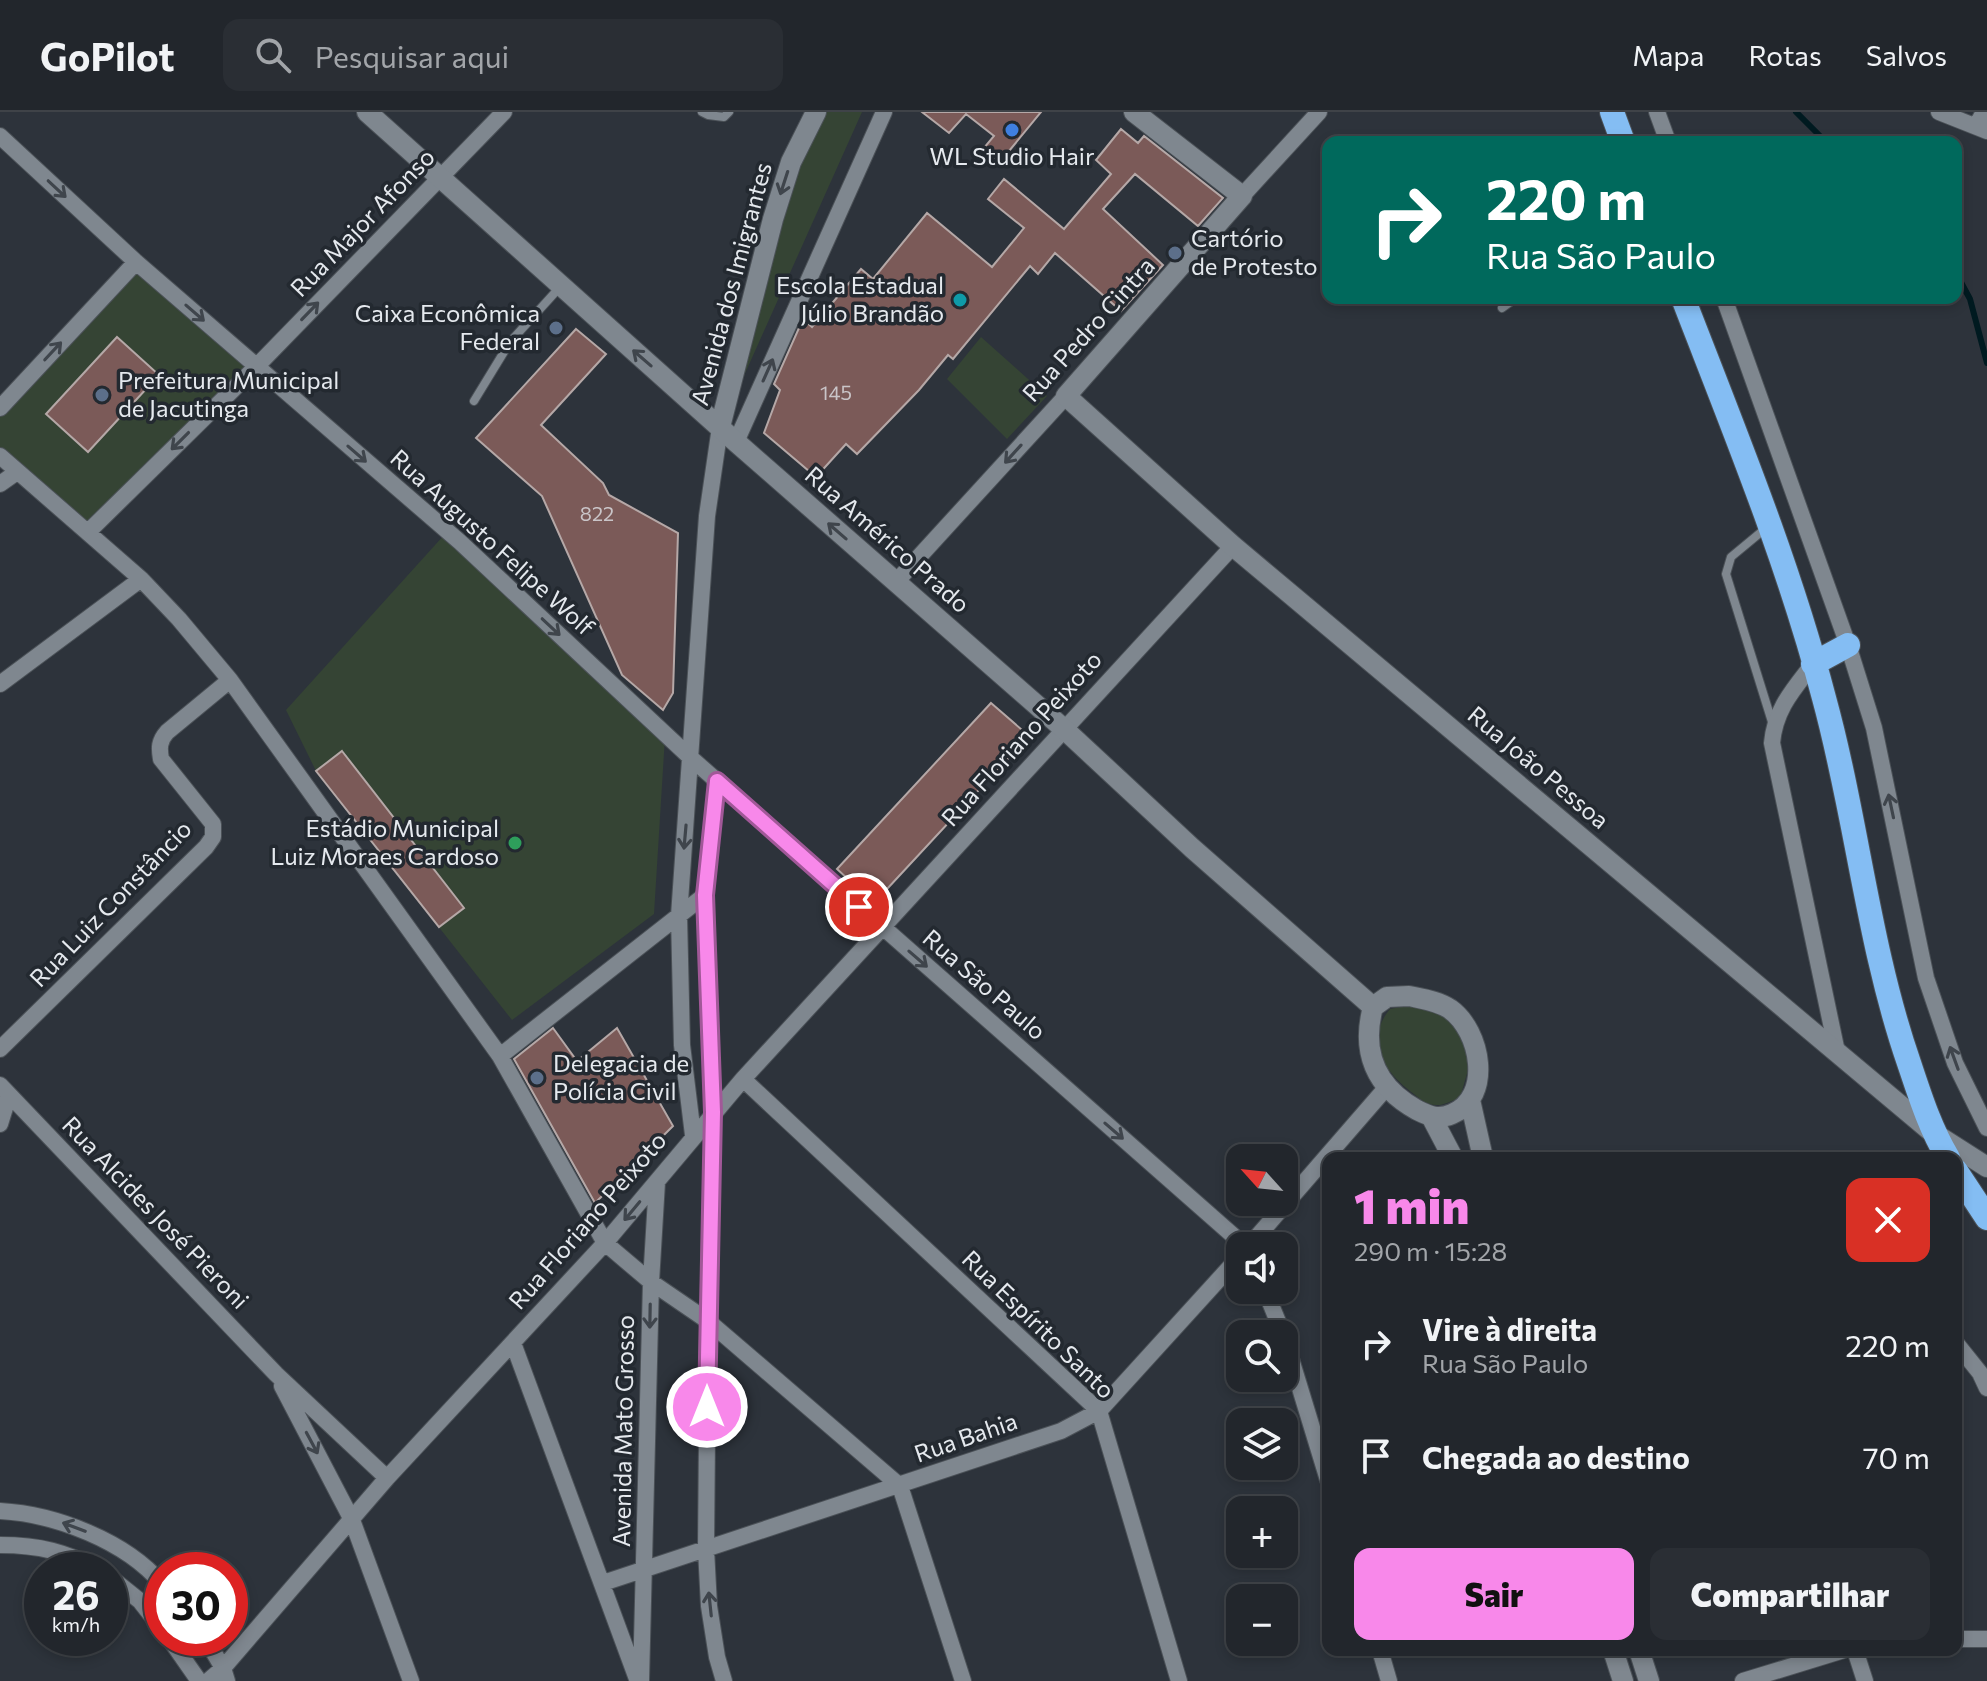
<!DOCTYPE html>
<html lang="pt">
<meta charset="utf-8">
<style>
:root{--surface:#22262c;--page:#2a2e34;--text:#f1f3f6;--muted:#a2a5a9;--line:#3f4348;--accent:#f888ea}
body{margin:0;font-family:Commissioner,sans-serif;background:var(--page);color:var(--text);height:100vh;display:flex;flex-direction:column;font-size:30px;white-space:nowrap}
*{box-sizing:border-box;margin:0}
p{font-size:26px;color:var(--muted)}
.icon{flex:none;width:44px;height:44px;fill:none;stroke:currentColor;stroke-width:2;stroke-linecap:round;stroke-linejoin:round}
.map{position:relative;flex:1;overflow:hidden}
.details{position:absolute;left:1322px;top:1040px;width:640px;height:504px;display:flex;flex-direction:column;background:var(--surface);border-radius:16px;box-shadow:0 4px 12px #0003,0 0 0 2px var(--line)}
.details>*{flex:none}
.guide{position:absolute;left:1322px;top:24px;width:640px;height:168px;border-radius:16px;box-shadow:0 4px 12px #0003,0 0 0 2px var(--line);background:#00695c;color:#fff;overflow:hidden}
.needle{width:52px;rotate:297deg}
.fabs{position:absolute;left:1226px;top:1032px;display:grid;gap:16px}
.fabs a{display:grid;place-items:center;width:72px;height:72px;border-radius:16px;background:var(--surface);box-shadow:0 4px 12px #0003,0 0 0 2px var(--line);font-size:40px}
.speed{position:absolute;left:24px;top:1440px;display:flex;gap:16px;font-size:40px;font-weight:700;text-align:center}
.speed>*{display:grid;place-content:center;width:104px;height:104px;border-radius:50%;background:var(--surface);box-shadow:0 4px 12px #0003,0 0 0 2px var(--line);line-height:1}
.speed small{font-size:20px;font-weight:400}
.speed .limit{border:12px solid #d22;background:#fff;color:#111}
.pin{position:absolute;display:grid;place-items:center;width:68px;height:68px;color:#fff;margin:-34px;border:4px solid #fff;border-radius:50%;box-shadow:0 2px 8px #0007}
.me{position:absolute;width:88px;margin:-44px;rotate:0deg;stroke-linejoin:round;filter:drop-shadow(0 0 6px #0008)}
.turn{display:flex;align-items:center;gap:28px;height:168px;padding:0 32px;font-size:36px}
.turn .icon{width:104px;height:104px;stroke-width:2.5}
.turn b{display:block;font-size:56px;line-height:68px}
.round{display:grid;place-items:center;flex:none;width:84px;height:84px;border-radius:16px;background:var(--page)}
.headline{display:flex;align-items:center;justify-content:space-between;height:136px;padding:0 32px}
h1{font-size:48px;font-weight:800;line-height:60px;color:var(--accent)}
.action{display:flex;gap:16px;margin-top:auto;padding:16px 32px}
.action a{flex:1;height:92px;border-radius:16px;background:var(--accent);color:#111;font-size:32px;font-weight:800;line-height:92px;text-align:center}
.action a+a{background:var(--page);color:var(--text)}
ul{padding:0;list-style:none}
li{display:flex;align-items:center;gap:24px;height:112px;padding:0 32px}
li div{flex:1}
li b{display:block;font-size:30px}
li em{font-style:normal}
header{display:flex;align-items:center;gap:48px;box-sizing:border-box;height:112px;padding:0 40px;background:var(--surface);border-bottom:2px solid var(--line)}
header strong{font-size:38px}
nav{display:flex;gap:44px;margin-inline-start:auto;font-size:28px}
.search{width:560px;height:72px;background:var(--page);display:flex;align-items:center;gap:20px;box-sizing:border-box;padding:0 28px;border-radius:16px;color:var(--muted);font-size:30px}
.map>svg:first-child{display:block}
.green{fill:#354434}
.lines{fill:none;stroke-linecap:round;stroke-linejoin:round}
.stream{stroke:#001a20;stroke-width:6}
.building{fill:#7b5a58;stroke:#b5a8a7;stroke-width:2}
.lane-casing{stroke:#4b5157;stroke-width:10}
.street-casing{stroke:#4b5157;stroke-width:18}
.secondary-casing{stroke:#4b5157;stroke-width:22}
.highway-casing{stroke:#4b5157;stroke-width:26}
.lane{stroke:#7f878f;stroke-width:8}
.street{stroke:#7f878f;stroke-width:16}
.secondary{stroke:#7f878f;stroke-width:20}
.highway{stroke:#84bdf3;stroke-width:24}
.oneway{stroke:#3f454c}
.route-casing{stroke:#a15898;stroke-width:20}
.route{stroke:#f888ea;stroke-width:14}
.shop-dot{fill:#3f7fe0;stroke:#232930;stroke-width:3}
.service-dot{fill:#5c6f8a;stroke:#232930;stroke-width:3}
.culture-dot{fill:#0f9aa8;stroke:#232930;stroke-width:3}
.leisure-dot{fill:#2e9e5b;stroke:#232930;stroke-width:3}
.labels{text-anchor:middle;stroke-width:7;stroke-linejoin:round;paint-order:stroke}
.number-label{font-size:20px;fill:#cac5c8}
.poi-label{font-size:24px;fill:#e5e9ee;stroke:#232930;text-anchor:start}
.street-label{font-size:24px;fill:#e5e9ee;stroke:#232930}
</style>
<header>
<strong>GoPilot</strong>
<div class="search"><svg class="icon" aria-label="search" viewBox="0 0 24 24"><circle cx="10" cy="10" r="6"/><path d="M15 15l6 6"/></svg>Pesquisar aqui</div>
<nav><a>Mapa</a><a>Rotas</a><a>Salvos</a></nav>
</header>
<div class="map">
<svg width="1987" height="1569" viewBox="0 0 1987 1569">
<rect width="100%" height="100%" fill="#2d333b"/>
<!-- green -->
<path class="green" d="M811,0H862L726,304Z
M136,150L256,255L88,420L0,342V296Z
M981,225L1047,284L1007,327L947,267Z
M445,422L665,625L654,802L512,908L316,659L286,598Z
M1416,892C1452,901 1455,913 1472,944L1460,986C1453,988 1443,994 1436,993C1427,993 1420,987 1414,982C1385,961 1363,929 1390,897Z"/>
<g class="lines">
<!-- stream -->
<path class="stream" d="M1796,0L1826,30
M1956,161L1970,187L1987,251"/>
</g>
<!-- building -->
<path class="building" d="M922,0H1041L1000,50L983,37L994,24L966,2L949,21Z
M1121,17L1138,31L1144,24L1223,86L1198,114L1135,62L1103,97L1163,153L1121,199L1055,141L1038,162L1030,154L953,247L948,243L919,278L857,342L846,332L816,365L764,321L780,278L774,272L803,207L812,215L861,157L873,167L927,101L992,155L1024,116L988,87L1004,67L1064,117L1111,62L1096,48Z
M576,217L606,242L541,313L603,371L609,383L678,421L673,581L663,598L622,563L542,384L476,326Z
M117,225L159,263L88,340L46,302Z
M991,591L1029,624L874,791L837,757Z
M342,639L464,796L439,815L316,659Z
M553,916L577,949L617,916L673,1014L595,1091L514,947Z"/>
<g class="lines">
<!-- lane casing -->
<g class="lane-casing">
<path id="lane" d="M702,0L708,3L724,5L729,0
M1502,196L1516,186
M474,289L510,230L560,175
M1766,416L1731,445L1726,462L1773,613"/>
</g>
<!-- street casing -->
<g class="street-casing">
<path id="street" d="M1657,0L1668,30
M1939,0L1987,19
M1976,14L1984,0
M0,24L136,150L460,430L692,647L1245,1134
M1242,84L1319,0
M1724,186L1848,533L1874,616L1926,866L1955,951L1987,1016
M0,296L136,150
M736,330L884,0
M0,344L141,467L179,507L230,568L500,944L605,1131L651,1170L708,1209L900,1374L963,1569
M0,372L17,360
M88,420L256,255L504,0
M896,470L1066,284
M1813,552C1793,578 1775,597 1772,631L1837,940
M0,572L141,467
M717,669L705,783L713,1000L708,1209L706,1437L709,1494L717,1545L724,1569
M0,937L206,735L213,725V712L161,647C159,636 159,629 167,620L230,568
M500,944L705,783
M743,967L1099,1299L1179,1569
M0,973L276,1262L387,1366
M0,1012L9,983
M693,1023L682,933L679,804L707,404L720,315
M1249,1134L1386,976
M1265,1178L1283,1222
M1284,1224L1328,1368
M513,1231L637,1567
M1956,1231L1980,1261L1987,1276
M282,1274L352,1408L411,1569
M0,1399C55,1402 126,1429 162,1472
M0,1433C40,1433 65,1440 101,1458
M110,1465L140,1489L162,1517
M603,1471L1061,1319L1099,1299L1240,1144
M169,1526L199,1569
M205,1526L223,1556L227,1569
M1956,1527H1987
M1380,1538L1389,1569
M1855,1538L1865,1569
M208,1569L223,1556L387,1366L605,1131L743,967L1233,434
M641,1569L651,1170L657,1070
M1743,1569L1844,1538"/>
</g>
<!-- secondary casing -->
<g class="secondary-casing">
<path id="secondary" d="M367,0L736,330L1064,617L1192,736L1373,895
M1134,0L1242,84L1066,284L1233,434L1932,1020L1987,1055
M720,315L773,107L791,50L816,0
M1409,884C1423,887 1438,889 1450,897C1481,919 1493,985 1452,1002C1438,1008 1429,1004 1417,998C1375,975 1361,940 1373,895L1387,885Z
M1470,988L1483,1046
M1432,1006L1453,1046
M1613,1538L1623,1569
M1639,1538L1649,1569"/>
</g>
<!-- highway casing -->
<g class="highway-casing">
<path id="highway" d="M1612,0L1623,30
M1683,186C1734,318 1788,449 1824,586C1857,706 1868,833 1909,951C1920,984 1930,1016 1948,1046
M1813,552L1848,533
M1956,1059L1987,1106"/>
</g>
<!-- lane -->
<use href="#lane" class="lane"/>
<!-- street -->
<use href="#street" class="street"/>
<!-- secondary -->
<use href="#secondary" class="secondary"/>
<!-- highway -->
<use href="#highway" class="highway"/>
</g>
<!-- one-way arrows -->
<defs><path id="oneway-shaft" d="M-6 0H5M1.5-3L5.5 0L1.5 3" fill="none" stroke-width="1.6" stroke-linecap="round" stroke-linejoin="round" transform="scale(2)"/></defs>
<g class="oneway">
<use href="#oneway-shaft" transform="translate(784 71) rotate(108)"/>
<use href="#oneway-shaft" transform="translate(57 77) rotate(43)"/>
<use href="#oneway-shaft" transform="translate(310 199) rotate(-46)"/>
<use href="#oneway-shaft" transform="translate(195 201) rotate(41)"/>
<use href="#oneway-shaft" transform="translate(53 239) rotate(-47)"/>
<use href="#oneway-shaft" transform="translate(642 246) rotate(-139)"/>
<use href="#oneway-shaft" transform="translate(768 258) rotate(-66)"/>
<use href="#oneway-shaft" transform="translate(180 329) rotate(135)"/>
<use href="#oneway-shaft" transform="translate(357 342) rotate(41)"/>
<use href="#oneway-shaft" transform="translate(1013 342) rotate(132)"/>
<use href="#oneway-shaft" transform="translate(837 419) rotate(-139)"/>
<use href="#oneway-shaft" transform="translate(551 515) rotate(43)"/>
<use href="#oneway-shaft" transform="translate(1891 694) rotate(-102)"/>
<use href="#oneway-shaft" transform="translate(685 725) rotate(95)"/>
<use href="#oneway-shaft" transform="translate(918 847) rotate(41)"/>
<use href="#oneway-shaft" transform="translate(1954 946) rotate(-110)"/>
<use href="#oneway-shaft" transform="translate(1114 1019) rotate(41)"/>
<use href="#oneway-shaft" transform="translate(632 1099) rotate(130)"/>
<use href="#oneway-shaft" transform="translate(650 1204) rotate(91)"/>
<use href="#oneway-shaft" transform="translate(312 1331) rotate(62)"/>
<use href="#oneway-shaft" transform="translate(74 1415) rotate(-159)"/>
<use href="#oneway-shaft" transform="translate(710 1492) rotate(-96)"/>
</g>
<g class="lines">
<!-- route casing -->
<g class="route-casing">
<path id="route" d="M707,1295L713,1000L705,783L717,669L859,795"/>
</g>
<!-- route -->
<use href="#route" class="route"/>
</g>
<!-- markers -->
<circle class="shop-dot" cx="1012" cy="18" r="8"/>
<g class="service-dot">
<circle cx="1175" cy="141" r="8"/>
<circle cx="556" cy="216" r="8"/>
<circle cx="102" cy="283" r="8"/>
<circle cx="537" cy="966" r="8"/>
</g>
<circle class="culture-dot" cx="960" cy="188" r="8"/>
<circle class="leisure-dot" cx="515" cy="731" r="8"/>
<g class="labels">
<!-- number labels -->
<g class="number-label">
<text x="836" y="288">145</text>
<text x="597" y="409">822</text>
</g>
<!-- poi labels -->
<g class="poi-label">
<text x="1012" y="53" text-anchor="middle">WL Studio Hair</text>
<text x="1191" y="135">Cartório<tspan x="1191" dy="28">de Protesto</tspan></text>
<text x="944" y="182" text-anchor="end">Escola Estadual<tspan x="944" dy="28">Júlio Brandão</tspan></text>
<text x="540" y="210" text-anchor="end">Caixa Econômica<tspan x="540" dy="28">Federal</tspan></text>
<text x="118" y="277">Prefeitura Municipal<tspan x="118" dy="28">de Jacutinga</tspan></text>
<text x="499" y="725" text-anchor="end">Estádio Municipal<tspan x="499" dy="28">Luiz Moraes Cardoso</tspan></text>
<text x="553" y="960">Delegacia de<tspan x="553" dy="28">Polícia Civil</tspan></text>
</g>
<!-- street labels -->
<g class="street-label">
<text transform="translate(363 111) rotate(-46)" y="8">Rua Major Afonso</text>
<text transform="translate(732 172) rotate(-75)" y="8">Avenida dos Imigrantes</text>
<text transform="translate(1089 218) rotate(-48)" y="8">Rua Pedro Cintra</text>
<text transform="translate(887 428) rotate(41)" y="8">Rua Américo Prado</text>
<text transform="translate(492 431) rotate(42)" y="8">Rua Augusto Felipe Wolf</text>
<text transform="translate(1022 627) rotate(-48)" y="8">Rua Floriano Peixoto</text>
<text transform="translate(1538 656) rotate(40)" y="8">Rua João Pessoa</text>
<text transform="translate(111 792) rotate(-46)" y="8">Rua Luiz Constâncio</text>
<text transform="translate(984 873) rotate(41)" y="8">Rua São Paulo</text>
<text transform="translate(155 1101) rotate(46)" y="8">Rua Alcides José Pieroni</text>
<text transform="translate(588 1109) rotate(-49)" y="8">Rua Floriano Peixoto</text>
<text transform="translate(1038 1213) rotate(44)" y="8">Rua Espírito Santo</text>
<text transform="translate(624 1319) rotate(-89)" y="8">Avenida Mato Grosso</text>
<text transform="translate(966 1326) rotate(-19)" y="8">Rua Bahia</text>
</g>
</g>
</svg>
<div class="fabs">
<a><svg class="needle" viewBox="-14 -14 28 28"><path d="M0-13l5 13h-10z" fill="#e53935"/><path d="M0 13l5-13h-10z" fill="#a2a5a9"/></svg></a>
<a><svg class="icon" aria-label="sound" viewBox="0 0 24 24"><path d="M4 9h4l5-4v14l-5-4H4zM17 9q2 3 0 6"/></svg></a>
<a><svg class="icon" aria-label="search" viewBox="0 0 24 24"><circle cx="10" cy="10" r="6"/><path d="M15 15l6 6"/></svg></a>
<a><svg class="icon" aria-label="layers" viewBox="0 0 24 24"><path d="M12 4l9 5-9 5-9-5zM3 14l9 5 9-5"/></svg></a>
<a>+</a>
<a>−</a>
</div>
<div class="speed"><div>26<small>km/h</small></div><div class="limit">30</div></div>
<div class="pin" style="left:859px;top:795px;background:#d93025"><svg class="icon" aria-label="arrive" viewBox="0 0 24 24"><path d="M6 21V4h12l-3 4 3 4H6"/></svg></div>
<svg class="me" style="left:707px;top:1295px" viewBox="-20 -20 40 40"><circle r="17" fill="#f888ea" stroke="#fff" stroke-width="3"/><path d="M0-11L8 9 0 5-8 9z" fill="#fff"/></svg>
<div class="guide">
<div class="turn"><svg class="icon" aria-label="right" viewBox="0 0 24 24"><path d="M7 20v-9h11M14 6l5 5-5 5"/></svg><div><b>220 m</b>Rua São Paulo</div></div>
</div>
<section class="details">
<div class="headline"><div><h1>1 min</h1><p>290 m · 15:28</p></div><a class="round" style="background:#d93025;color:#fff"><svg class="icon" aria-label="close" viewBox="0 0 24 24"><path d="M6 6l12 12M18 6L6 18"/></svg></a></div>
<ul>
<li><svg class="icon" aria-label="right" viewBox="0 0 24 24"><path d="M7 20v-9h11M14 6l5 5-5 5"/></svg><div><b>Vire à direita</b><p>Rua São Paulo</p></div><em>220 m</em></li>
<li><svg class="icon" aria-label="arrive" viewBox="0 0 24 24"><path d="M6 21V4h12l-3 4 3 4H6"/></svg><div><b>Chegada ao destino</b></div><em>70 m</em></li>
</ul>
<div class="action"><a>Sair</a><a>Compartilhar</a></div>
</section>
</div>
